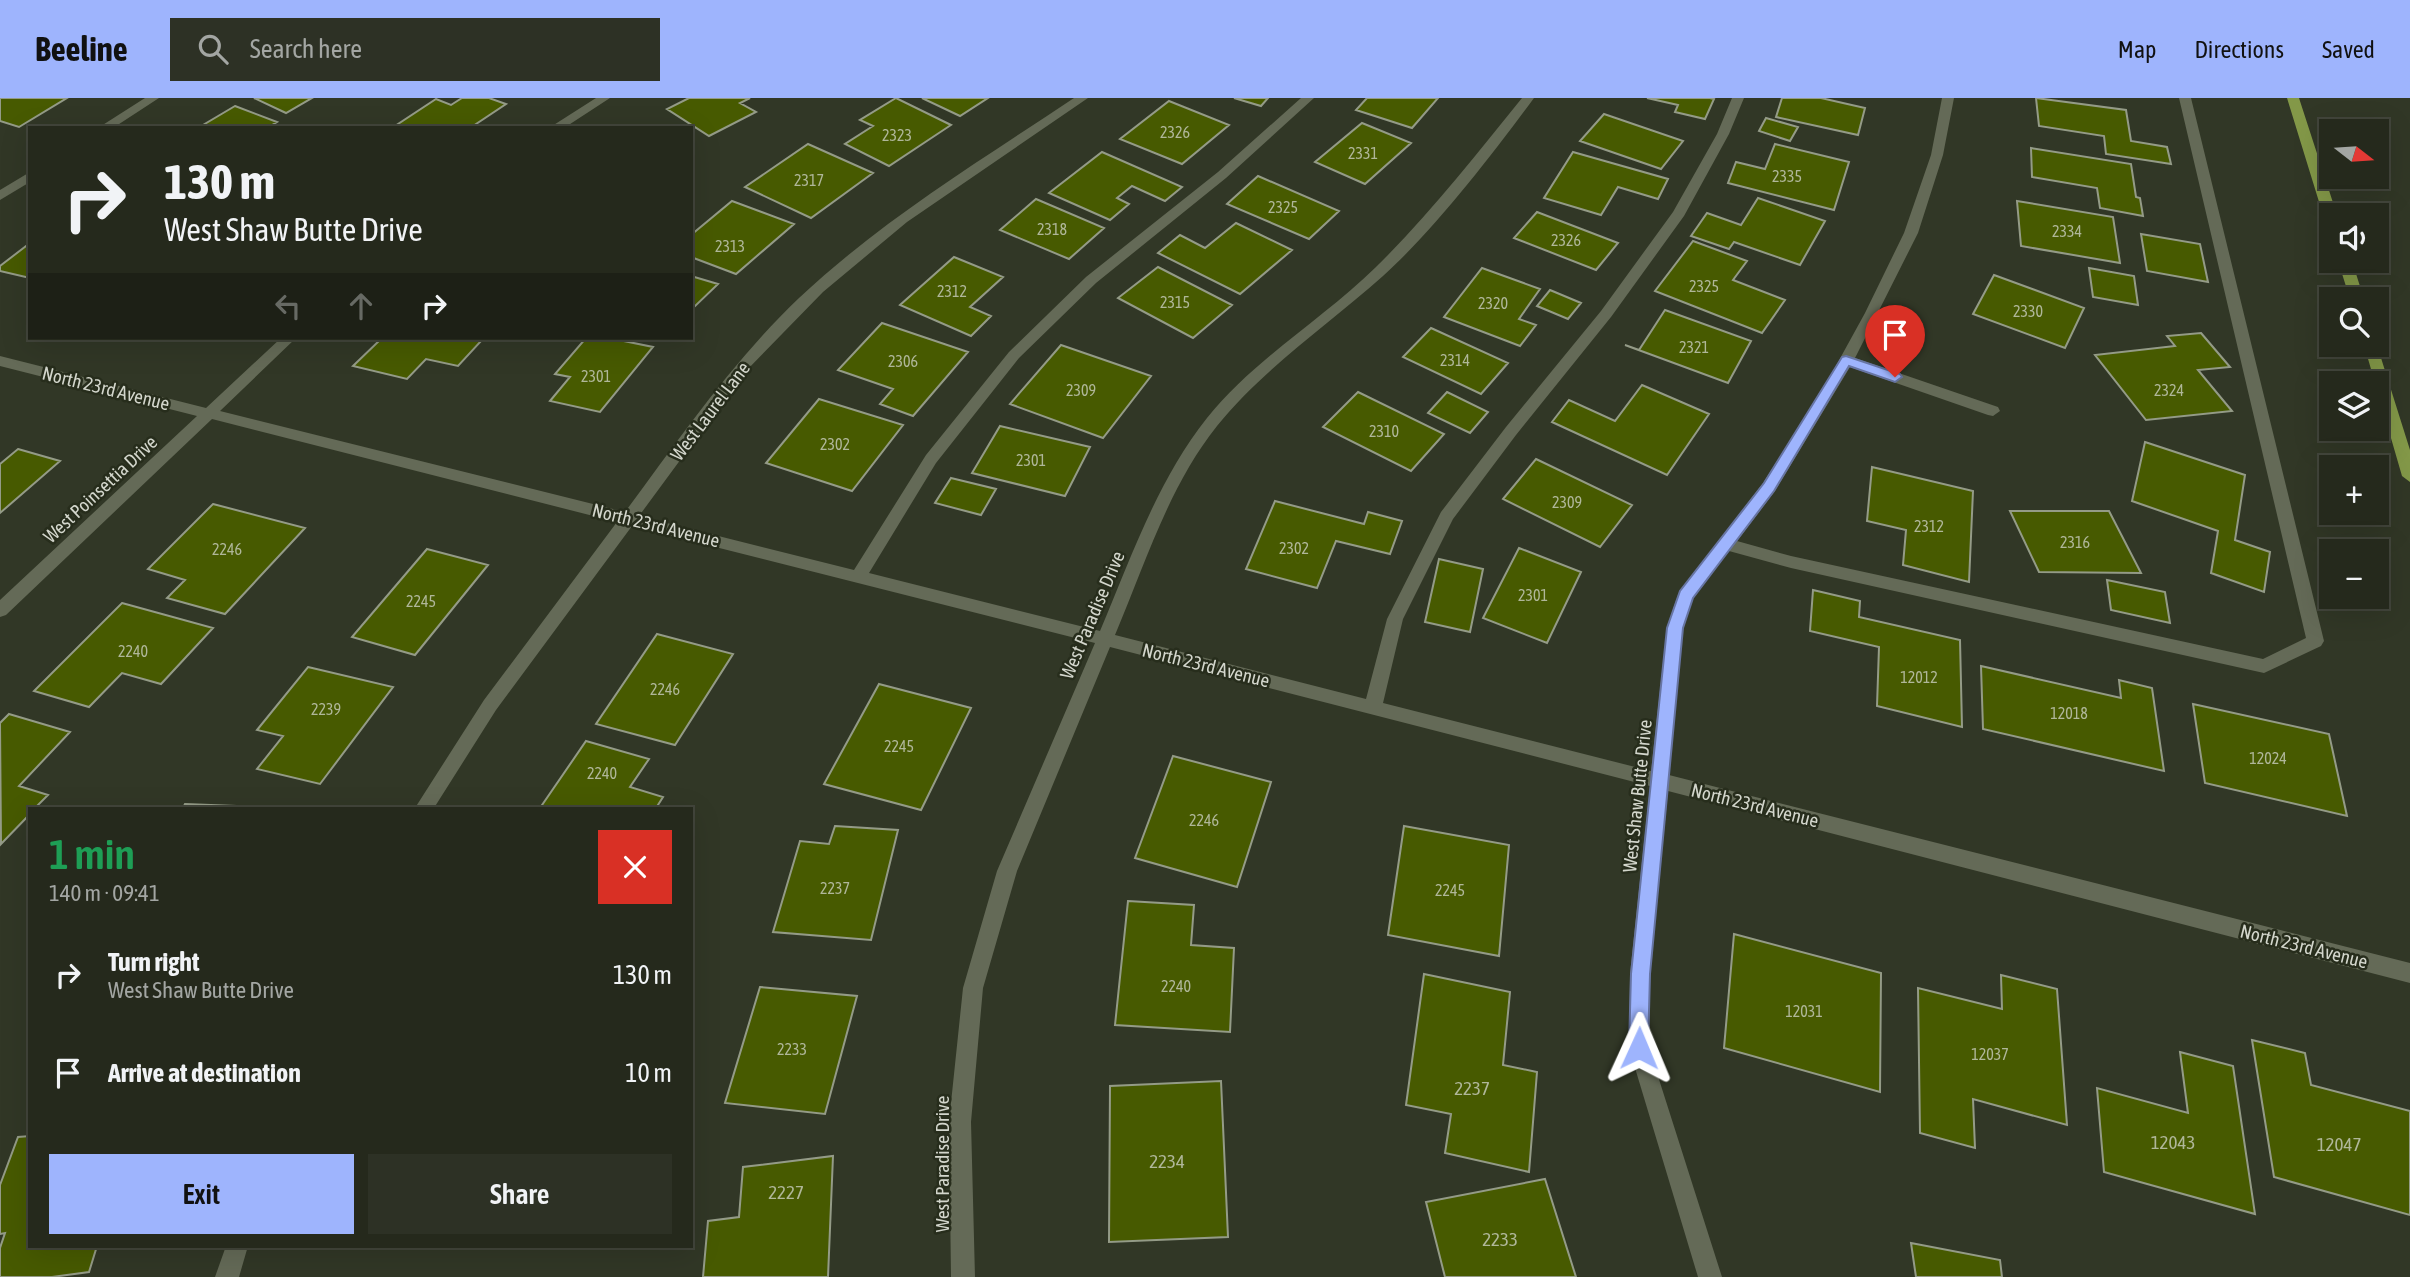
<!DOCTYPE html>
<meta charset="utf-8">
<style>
:root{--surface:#25291c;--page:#2d3125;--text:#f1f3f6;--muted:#a3a6a3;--line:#42453b;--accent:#9eb4fd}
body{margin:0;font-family:"Asap Condensed",sans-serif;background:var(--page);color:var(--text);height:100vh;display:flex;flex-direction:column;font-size:26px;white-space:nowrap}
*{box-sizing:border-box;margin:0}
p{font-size:23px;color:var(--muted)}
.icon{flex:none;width:38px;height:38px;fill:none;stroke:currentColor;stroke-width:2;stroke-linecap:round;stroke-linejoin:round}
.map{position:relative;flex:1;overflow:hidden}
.side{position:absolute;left:28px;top:709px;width:665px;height:441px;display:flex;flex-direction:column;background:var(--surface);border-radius:0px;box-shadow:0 7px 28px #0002,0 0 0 2px var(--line)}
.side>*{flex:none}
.guide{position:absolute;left:28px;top:28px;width:665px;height:214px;border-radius:0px;box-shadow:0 7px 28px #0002,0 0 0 2px var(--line);background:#25291c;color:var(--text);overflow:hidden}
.needle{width:46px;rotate:107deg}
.buttons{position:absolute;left:2319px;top:21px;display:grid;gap:14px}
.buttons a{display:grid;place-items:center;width:70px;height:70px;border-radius:0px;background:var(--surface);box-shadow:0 7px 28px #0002,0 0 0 2px var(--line);font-size:35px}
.pin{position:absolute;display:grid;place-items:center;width:60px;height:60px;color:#fff;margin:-72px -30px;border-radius:50% 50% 50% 0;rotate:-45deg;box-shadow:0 0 7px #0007}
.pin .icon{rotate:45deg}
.me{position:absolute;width:77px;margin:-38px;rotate:1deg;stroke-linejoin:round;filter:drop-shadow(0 0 5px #0008)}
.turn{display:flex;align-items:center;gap:24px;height:147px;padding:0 21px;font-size:32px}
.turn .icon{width:91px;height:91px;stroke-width:2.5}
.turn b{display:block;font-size:49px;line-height:60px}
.lanes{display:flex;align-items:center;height:66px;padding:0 21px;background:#0003;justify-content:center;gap:35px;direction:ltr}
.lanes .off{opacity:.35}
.round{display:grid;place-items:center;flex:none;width:74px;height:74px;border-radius:0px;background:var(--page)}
.overview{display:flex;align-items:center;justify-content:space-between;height:119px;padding:0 21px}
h1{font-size:42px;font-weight:600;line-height:52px;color:#1e9e55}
.cta{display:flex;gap:14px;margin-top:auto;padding:14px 21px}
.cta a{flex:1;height:80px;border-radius:0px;background:var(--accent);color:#111;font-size:28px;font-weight:600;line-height:80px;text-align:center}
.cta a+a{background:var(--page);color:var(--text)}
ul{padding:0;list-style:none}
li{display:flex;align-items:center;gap:21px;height:98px;padding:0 21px}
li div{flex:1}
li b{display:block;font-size:26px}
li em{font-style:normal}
header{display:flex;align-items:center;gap:42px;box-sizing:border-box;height:98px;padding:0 35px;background:var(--accent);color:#111}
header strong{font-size:33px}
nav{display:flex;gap:38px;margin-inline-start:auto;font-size:24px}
.search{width:490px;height:63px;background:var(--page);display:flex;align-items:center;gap:18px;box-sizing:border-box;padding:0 24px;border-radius:0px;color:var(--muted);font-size:26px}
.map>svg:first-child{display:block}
.building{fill:#475a00;stroke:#949b87;stroke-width:2}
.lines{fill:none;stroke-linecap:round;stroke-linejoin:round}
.minor{fill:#646a57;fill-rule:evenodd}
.major{fill:#839848;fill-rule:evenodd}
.route{fill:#9eb4fd;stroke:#6775a4;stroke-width:2}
.labels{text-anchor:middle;stroke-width:5;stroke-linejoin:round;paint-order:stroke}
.number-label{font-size:16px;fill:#b0b799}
.street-label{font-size:19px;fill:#d3d6cc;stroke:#272d1c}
.near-number-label{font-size:19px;fill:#b0b799}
</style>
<header>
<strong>Beeline</strong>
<div class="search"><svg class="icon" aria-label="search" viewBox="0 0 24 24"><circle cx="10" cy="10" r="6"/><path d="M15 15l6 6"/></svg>Search here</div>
<nav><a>Map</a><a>Directions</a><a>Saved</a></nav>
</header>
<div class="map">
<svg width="2410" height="1179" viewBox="0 0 2410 1179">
<rect width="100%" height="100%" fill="#313726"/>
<!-- building -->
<path class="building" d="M0,0H67L19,29L0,23Z
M254,0H312L286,15Z
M462,0H489L506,6L470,30H392L436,1L451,7Z
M689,0H750L740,5L756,14L709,38L667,11Z
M896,0L951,27L889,68L845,46L873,28L860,22Z
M922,0H988L960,18Z
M1234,0H1268L1261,8Z
M1367,0H1438L1412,30L1356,12Z
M1647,0H1710L1714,1L1705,21L1675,14L1678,7Z
M1782,0H1821L1865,10L1858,37L1776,19Z
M2036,0L2126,12L2131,43L2167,49L2171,66L2106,56L2104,38L2039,28Z
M1169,3L1229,27L1182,66L1120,41Z
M235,8L277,24L267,30H198Z
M1604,16L1683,43L1661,71L1580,43Z
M1766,20L1798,29L1790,43L1759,33Z
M1362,25L1411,45L1365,86L1315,64Z
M808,46L873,75L811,120L745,89Z
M1775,46L1849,64L1834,112L1728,85L1736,64L1765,71Z
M2031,50L2131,66L2136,99L2140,100L2143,118L2100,110L2097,90L2032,79Z
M1102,54L1182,89L1165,103L1132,88L1117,100L1129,106L1110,122L1049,95Z
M1573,54L1668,81L1658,101L1618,89L1601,117L1544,100Z
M1258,78L1339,113L1309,141L1227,106Z
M1758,100L1825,123L1800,167L1734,144L1729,151L1691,138L1707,115L1741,127Z
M1036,101L1104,130L1069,161L1000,132Z
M732,103L794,126L736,176L691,159V137Z
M2017,103L2113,119L2120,165L2021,148Z
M1537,114L1618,145L1596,172L1514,140Z
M1236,125L1292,152L1240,196L1158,155L1180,137L1205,150Z
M2141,136L2200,146L2208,184L2147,173Z
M1693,143L1747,163L1733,182L1785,202L1762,235L1655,193Z
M30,145V180L0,173V168Z
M954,159L1003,179L970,209L991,218L971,238L900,207Z
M1158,169L1232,207L1193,240L1118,200Z
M1482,170L1540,191L1519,221L1536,227L1520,248L1444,219Z
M2089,170L2134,178L2138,207L2093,199Z
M1994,177L2084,210L2065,250L1973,216Z
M691,178L718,186L691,212Z
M1550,192L1581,205L1568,221L1537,208Z
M1665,212L1751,243L1728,285L1625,247L1639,252Z
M882,225L968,254L913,318L880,306L893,291L838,272Z
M1431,230L1508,265L1481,296L1403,259Z
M2201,235L2230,269L2198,272L2232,313L2146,322L2095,257L2175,248L2167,238Z
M382,240H470L482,242L458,268L426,261L407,281L353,268Z
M586,240H609L653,249L600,314L550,303L570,279L555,276Z
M1061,247L1151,278L1103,340L1010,306Z
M1642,287L1709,316L1667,377L1552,324L1569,302L1615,323Z
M1358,294L1444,336L1411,373L1323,329Z
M1447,294L1488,314L1470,335L1428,315Z
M819,301L903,327L852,393L766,365Z
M1000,328L1090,349L1065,398L972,375Z
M2145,344L2245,377L2235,442L2270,454L2264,494L2211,475L2218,433L2132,403Z
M18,351L60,363L0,415V366Z
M1536,361L1632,407L1600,449L1503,401Z
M1872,369L1973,393L1969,484L1903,467L1906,432L1867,423Z
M951,380L996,391L981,417L935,405Z
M1275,403L1364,426L1368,414L1402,423L1390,456L1336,443L1317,490L1246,471Z
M213,406L305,430L225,516L167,500L185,482L148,471Z
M2010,413H2109L2141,475L2039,474Z
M1519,450L1581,474L1547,545L1483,520Z
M427,451L488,467L415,557L352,539Z
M1439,461L1483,471L1470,534L1425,524Z
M2107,482L2165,494L2170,525L2111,512Z
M1813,492L1860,503L1859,519L1960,542L1962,629L1877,608L1879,549L1810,533Z
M122,505L213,530L161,586L122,575L89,609L34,593Z
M657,536L733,556L675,647L596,626Z
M1981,568L2121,600L2119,582L2152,590L2164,673L1983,631Z
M308,569L393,589L320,686L257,671L283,638L257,632Z
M879,586L971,610L921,712L824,686Z
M2193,606L2329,636L2347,718L2205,685Z
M9,616L70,634L19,688L48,697L35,710H30V716L1,746L0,625Z
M586,643L649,661L630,689L663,699L656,710H540Z
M1173,658L1271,684L1237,789L1135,760Z
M185,706L292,710H183Z
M835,728L898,732L871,842L773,834L800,743L829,746Z
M1404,728L1509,747L1499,858L1388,837Z
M1128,803L1194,807L1191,847L1234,850L1230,934L1115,927Z
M1734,836L1881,875L1880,994L1724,950Z
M1424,876L1510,894L1503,967L1537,974L1529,1074L1445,1055L1451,1016L1406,1007Z
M2001,877L2057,891L2067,1027L1973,1001L1975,1050L1920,1035L1918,890L2002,911Z
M760,889L857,898L825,1016L725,1005Z
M2252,942L2305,955L2311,987L2410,1013V1117L2274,1079Z
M2180,954L2233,968L2255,1116L2104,1074L2097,990L2188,1015Z
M1221,983L1228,1139L1109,1144L1110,988Z
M30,1038V1148H97L89,1174L52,1179H0V1150L5,1135L0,1136V1087L18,1039Z
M833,1058L828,1179H703L708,1123L739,1119L743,1069Z
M1545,1081L1576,1179H1445L1426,1104Z
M1911,1145L2000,1162L2002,1179H1916Z"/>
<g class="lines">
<!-- minor -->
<path class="minor" d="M145,0H159L113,30H98Z
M596,0H610L564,30H549Z
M1074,0H1088L907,124L823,194L745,274L639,418L854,472L926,357L1009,254L1086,179L1218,74L1301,0H1314L1226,80L1096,185L1019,260L936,365L869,475L1100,533C1131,460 1157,383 1207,320C1254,261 1322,222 1376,169C1429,117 1475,58 1522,0H1534C1492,57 1435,131 1383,178C1328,227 1264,270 1217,328C1169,388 1145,466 1115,537L1366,601L1387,521L1441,414L1506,329L1601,213L1673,114L1717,36L1732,0H1744L1729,36L1684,118L1611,219L1516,337L1453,421L1403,521L1383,605L1651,673L1667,529L1678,497L1763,385L1821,295L1865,215L1904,135L1931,57L1942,0H1954L1943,57L1918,135L1855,260L1998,309L2000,313L1993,318L1988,317L1850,269L1775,393L1737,443L1791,458L2263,561L2306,540L2179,0H2191L2324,543L2321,548L2264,575L1791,470L1729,453L1693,499L1683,529L1669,677L2410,865V885L1668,693L1650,876L1649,950L1722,1179H1698L1629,950L1630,876L1650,688L1110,549L1017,773L983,890L971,1024L975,1179H951L949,1024L963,890L997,773L1095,545L632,428L496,612L434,710H415L484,602L617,424L212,321L6,517L0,519V502L197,318L0,268V258L206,310L281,240H296L220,313L625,414C680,340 732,264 799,200C882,122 980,63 1074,0Z
M30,74V84L0,102V92Z
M226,1148H248L239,1179H215Z"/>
<!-- major -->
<path class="major" d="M2287,0H2299L2337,117H2331V124L2324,120Z
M2338,163H2352L2364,201H2350Z
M2376,244L2410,352V384L2402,378L2364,247H2376Z"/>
</g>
<!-- route -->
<path class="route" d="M1846,258L1900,276L1902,279L1895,284L1849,268L1774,393L1693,500L1683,530L1650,876L1648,950L1645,957L1639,959L1632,957L1629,950L1631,876L1667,530L1680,493L1764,385L1842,259Z"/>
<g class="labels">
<!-- number labels -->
<g class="number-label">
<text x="1175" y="40">2326</text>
<text x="897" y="43">2323</text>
<text x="1363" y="61">2331</text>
<text x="1787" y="84">2335</text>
<text x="809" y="88">2317</text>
<text x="1283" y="115">2325</text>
<text x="1052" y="137">2318</text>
<text x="2067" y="139">2334</text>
<text x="1566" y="148">2326</text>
<text x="730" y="154">2313</text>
<text x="1704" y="194">2325</text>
<text x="952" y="199">2312</text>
<text x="1175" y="210">2315</text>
<text x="1493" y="211">2320</text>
<text x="2028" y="219">2330</text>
<text x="1694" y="255">2321</text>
<text x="1455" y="268">2314</text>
<text x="903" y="269">2306</text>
<text x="596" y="284">2301</text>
<text x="1081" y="298">2309</text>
<text x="2169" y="298">2324</text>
<text x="1384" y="339">2310</text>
<text x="835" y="352">2302</text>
<text x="1031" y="368">2301</text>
<text x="1567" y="410">2309</text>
<text x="1929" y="434">2312</text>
<text x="2075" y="450">2316</text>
<text x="1294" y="456">2302</text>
<text x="227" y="457">2246</text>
<text x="1533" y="503">2301</text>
<text x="421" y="509">2245</text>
<text x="133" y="559">2240</text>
<text x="1919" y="585">12012</text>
<text x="665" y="597">2246</text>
<text x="326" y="617">2239</text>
<text x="2069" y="621">12018</text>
<text x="899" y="654">2245</text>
<text x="2268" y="666">12024</text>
<text x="602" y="681">2240</text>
<text x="1204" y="728">2246</text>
<text x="835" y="796">2237</text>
<text x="1450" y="798">2245</text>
<text x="1176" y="894">2240</text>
<text x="1804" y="919">12031</text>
<text x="792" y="957">2233</text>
<text x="1990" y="962">12037</text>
</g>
<!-- street labels -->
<g class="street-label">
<text transform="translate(106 290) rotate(14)" y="7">North 23rd Avenue</text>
<text transform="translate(710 313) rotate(-53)" y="7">West Laurel Lane</text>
<text transform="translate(100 391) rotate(-43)" y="7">West Poinsettia Drive</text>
<text transform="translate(656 427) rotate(14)" y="7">North 23rd Avenue</text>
<text transform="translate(1092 517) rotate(-67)" y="7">West Paradise Drive</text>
<text transform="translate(1206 567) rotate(14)" y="7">North 23rd Avenue</text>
<text transform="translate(1637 698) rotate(-84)" y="7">West Shaw Butte Drive</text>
<text transform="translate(1755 707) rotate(14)" y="7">North 23rd Avenue</text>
<text transform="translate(2304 848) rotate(14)" y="7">North 23rd Avenue</text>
<text transform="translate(942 1066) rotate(-90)" y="7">West Paradise Drive</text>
</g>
<!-- near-number labels -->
<g class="near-number-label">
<text x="1472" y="997">2237</text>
<text x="2173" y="1051">12043</text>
<text x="2339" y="1053">12047</text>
<text x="1167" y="1070">2234</text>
<text x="786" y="1101">2227</text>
<text x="1500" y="1148">2233</text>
</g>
</g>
</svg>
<div class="buttons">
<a><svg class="needle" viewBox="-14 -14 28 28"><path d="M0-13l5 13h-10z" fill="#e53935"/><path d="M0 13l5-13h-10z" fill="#a3a6a3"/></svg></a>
<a><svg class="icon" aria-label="sound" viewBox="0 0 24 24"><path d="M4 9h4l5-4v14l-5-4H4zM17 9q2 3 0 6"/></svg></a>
<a><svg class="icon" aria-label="search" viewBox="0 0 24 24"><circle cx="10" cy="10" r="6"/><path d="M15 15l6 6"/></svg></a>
<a><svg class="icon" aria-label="layers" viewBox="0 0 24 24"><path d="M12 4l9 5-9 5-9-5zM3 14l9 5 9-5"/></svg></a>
<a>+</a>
<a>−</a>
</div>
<div class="pin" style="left:1895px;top:279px;background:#d93025"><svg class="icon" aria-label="arrive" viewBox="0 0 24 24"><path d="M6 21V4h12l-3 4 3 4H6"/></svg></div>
<svg class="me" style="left:1639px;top:950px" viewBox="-20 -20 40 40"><path d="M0-17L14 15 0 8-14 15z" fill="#9eb4fd" stroke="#fff" stroke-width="4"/></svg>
<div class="guide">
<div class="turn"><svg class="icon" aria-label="right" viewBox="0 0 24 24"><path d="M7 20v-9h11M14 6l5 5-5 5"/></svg><div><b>130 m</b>West Shaw Butte Drive</div></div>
<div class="lanes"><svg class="icon off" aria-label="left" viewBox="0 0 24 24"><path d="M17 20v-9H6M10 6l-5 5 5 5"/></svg><svg class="icon off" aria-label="ahead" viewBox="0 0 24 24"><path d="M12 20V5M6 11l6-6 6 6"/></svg><svg class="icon" aria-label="right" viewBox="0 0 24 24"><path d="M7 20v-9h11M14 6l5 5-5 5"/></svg></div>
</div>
<section class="side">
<div class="overview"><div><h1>1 min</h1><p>140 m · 09:41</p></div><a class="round" style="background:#d93025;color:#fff"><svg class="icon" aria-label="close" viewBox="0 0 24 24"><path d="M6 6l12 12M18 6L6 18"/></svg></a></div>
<ul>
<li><svg class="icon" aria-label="right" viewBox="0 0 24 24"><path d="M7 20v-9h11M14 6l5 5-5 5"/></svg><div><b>Turn right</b><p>West Shaw Butte Drive</p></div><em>130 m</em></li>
<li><svg class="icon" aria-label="arrive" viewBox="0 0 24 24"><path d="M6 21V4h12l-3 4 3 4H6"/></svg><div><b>Arrive at destination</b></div><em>10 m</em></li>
</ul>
<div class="cta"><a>Exit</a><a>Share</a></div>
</section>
</div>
